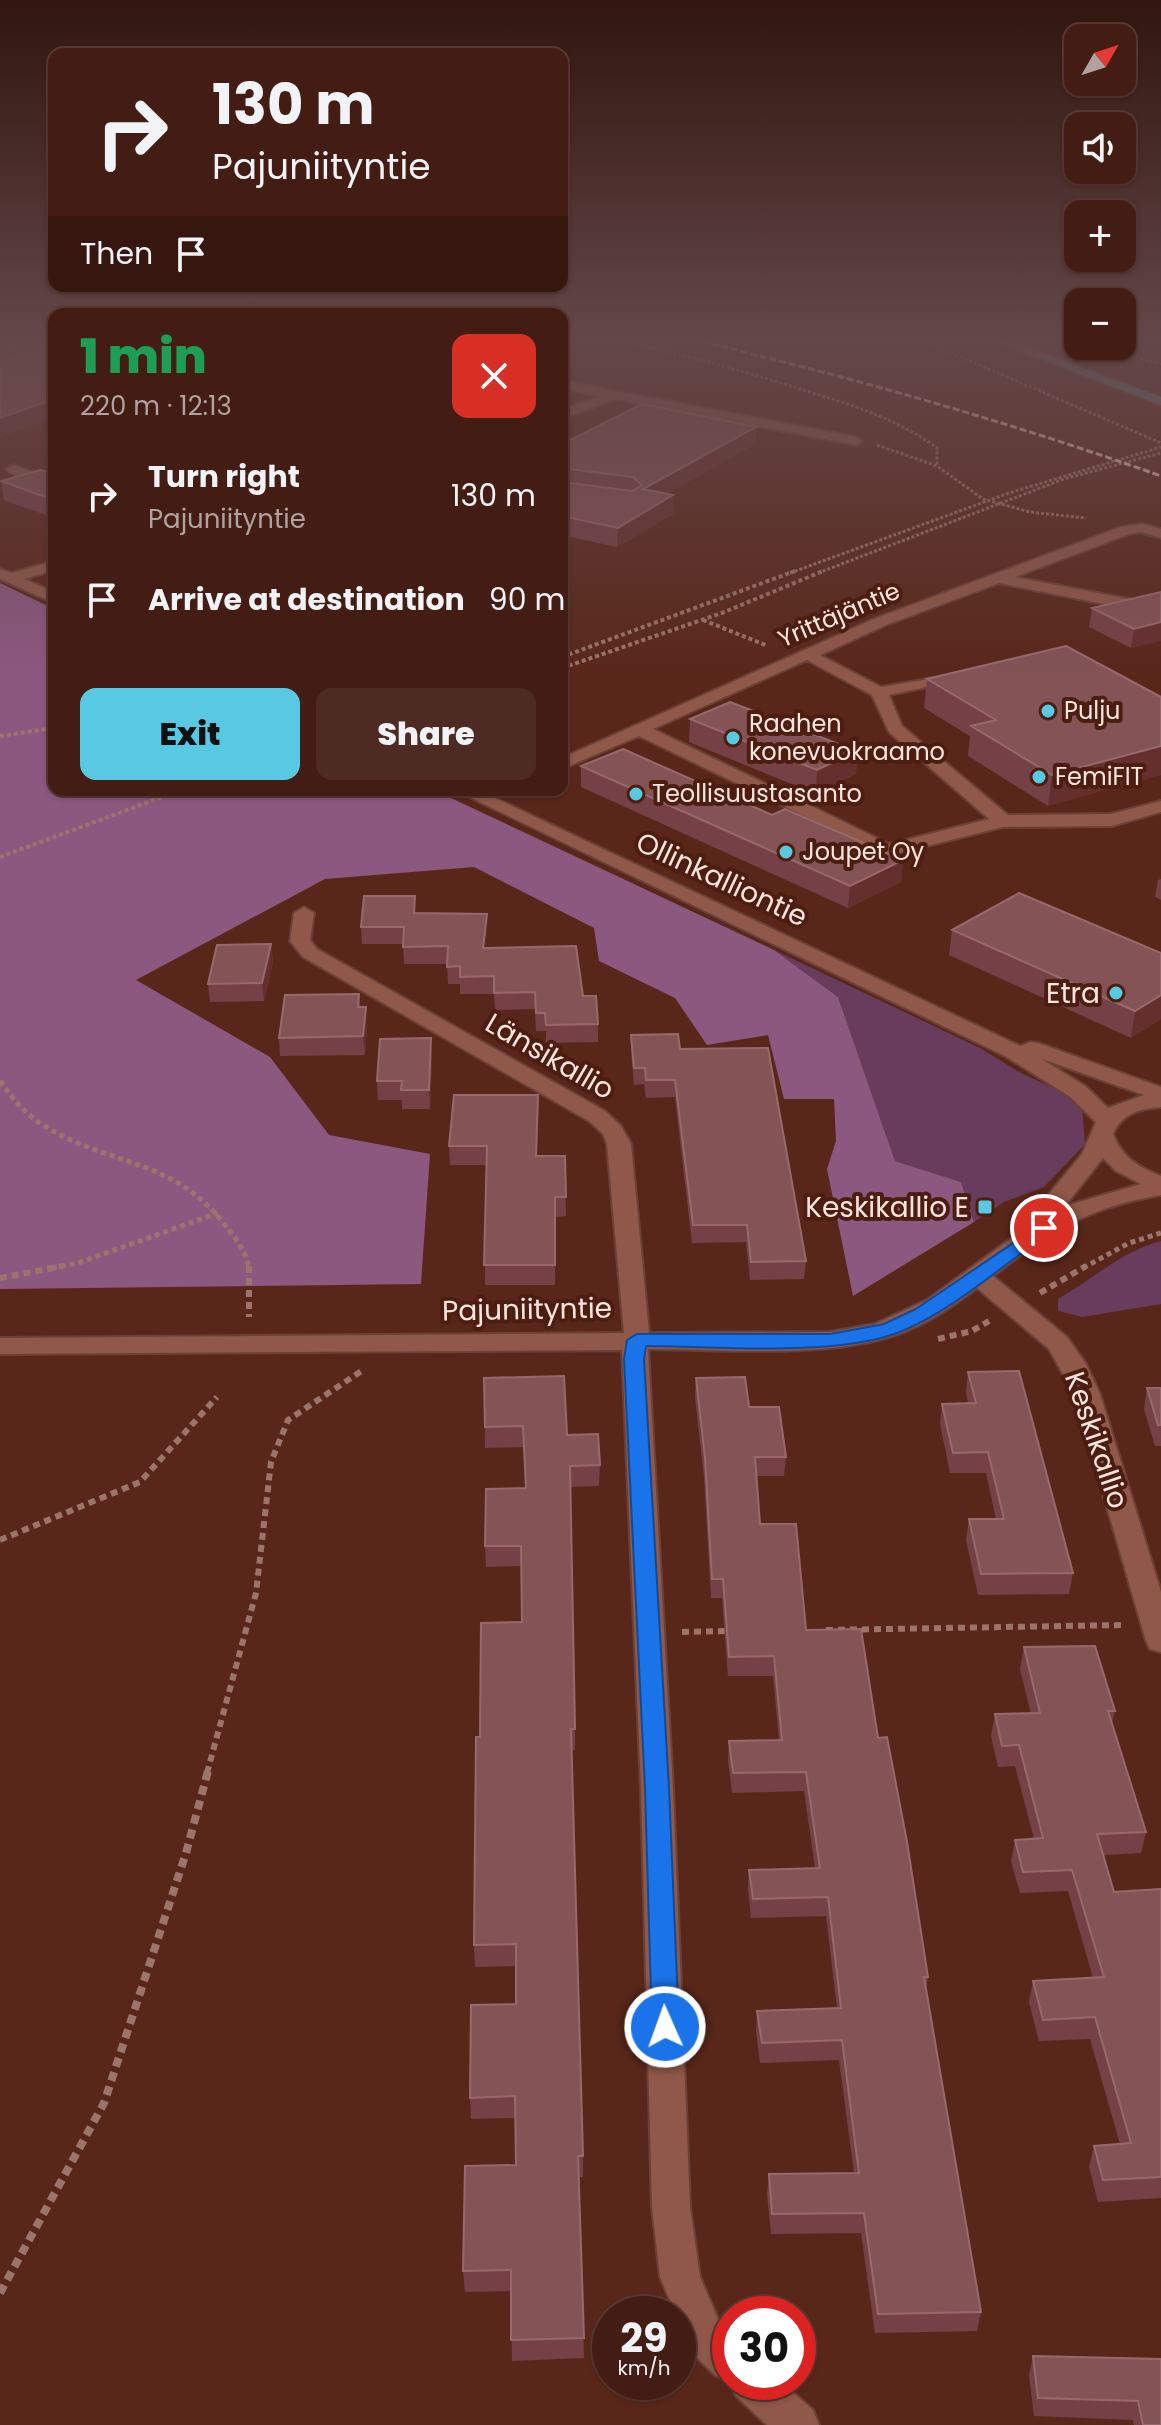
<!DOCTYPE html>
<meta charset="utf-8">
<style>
:root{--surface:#431d14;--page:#4d2a22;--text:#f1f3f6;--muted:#afa2a0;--line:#5b3b34;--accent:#58c9e3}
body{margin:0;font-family:Poppins,sans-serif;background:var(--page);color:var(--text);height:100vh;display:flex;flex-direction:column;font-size:30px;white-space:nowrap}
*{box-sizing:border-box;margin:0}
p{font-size:26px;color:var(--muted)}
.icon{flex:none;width:44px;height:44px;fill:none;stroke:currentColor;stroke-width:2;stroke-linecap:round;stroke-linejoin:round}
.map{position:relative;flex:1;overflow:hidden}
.sheet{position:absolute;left:48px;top:308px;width:520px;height:488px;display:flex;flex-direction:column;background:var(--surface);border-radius:16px;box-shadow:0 2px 6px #0004,0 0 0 2px var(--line)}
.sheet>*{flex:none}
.hud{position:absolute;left:48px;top:48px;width:520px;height:244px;border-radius:16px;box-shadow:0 2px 6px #0004,0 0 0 2px var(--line);background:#431d14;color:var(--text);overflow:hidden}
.needle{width:52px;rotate:51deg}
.tools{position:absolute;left:1064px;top:24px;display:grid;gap:16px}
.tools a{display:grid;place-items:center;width:72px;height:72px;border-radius:16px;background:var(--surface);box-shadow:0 2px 6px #0004,0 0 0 2px var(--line);font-size:40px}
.speed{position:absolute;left:592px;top:2296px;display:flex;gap:16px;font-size:40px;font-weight:700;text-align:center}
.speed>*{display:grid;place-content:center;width:104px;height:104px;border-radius:50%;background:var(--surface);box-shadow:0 2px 6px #0004,0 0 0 2px var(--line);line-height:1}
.speed small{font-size:20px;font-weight:400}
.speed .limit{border:12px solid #d22;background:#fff;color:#111}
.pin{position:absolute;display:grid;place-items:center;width:68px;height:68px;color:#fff;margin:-34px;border:4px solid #fff;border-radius:50%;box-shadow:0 2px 8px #0007}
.me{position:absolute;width:88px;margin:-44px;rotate:358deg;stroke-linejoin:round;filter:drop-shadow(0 0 6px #0008)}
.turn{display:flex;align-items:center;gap:28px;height:168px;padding:0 32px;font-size:36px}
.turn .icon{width:104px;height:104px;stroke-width:2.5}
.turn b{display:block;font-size:56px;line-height:68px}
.then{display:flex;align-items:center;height:76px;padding:0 32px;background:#0003;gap:16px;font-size:30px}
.round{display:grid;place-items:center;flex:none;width:84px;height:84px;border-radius:16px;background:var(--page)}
.head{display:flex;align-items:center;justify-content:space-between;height:136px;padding:0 32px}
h1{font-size:48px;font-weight:800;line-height:60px;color:#1e9e55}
.cta{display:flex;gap:16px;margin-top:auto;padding:16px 32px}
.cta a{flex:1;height:92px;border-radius:16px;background:var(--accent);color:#111;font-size:32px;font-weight:800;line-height:92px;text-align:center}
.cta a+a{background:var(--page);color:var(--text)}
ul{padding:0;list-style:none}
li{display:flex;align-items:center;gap:24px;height:104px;padding:0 32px}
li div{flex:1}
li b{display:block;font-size:30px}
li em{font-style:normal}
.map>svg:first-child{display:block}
.green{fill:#673c5d}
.forest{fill:#8b587f}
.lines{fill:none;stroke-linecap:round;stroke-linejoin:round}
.minor-casing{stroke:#6a4138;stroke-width:4}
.major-casing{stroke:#6a4138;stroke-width:4}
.path-far4{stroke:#9b756b;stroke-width:3;stroke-dasharray:3 2;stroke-linecap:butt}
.path-far3{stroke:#9b756b;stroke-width:4;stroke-dasharray:4 3;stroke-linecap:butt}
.path-far2{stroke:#9b756b;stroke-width:5;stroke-dasharray:5 4;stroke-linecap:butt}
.path-far1{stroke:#9b756b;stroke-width:6;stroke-dasharray:7 5;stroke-linecap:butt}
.path{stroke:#9b756b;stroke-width:8;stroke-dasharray:9 6;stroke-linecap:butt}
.minor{fill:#8f5849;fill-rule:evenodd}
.major{fill:#498f9a;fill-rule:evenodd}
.rail{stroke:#e8d1cb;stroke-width:3;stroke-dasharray:7 3;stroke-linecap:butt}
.wall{fill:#754146}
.shaded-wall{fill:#642f2d}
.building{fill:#835356;stroke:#966a6c;stroke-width:2}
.route{fill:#1a73e8;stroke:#114b97;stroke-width:2}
.poi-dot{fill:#58c9e3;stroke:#4d1d10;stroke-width:3}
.labels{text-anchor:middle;stroke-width:8;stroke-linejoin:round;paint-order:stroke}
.far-street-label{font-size:24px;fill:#fae6e1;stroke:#4d1d10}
.far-poi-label{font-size:24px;fill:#fae6e1;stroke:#4d1d10;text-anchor:start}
.street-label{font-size:28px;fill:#fae6e1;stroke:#4d1d10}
.poi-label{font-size:28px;fill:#fae6e1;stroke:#4d1d10;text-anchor:end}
</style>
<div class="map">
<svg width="1161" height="2425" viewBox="0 0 1161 2425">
<rect width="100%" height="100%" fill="#59271a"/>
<!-- green -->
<path class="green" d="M774,950L980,1048L1019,1072L1064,1093L1082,1107L1085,1144L1044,1187L1004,1202L974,1222L961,1182L895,1161L838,997Z
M1161,1241V1304L1082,1317L1058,1311V1299C1093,1279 1122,1251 1161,1241Z"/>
<!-- forest -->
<path class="forest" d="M0,583L54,609V790H434L774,950L838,997L895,1161L961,1182L974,1222L853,1296L827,1169L836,1141L834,1099H784L768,1035L707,1045L675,998L599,961L594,928L474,867L325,879L136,980L270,1057L329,1135L430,1154L421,1284L0,1289Z"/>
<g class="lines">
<!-- minor casing -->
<g class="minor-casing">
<path id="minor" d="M562,381L856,437L862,441L856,445L616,399L562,418V410L600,396L562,389Z
M14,465L54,481V490L9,472L7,469Z
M1142,524L1161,529V538L1141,532L1129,534L1015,577L1139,601L1161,595V605L1139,611L999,583L886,625L820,655L881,687L964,673V679L889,695L902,726L1008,815L1111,814L1161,801V812L1112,826L1003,827L887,856L639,736L562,769V758L874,619L1121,527ZM807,660L872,695L889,732L989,819L889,844L653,729Z
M54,561V570L24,579L54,592V603L0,579V569L12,573Z
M455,790H478L1020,1046L1030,1042L1038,1043L1161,1087V1107C1140,1109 1122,1113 1113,1134C1122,1157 1139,1168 1161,1176V1195C1087,1208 1052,1230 993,1276L1067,1337L1086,1364L1100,1394L1161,1592V1652L1150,1649L1146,1641L1074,1394L1049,1349L977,1288C953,1306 927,1324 898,1334C831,1359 722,1349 648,1349L673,1788L690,2207L700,2277L721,2326L730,2334V2382H781L813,2410L819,2425H767L736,2396L730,2382L716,2376L693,2354L660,2277L652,2207L641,1788L622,1350L0,1354V1338L624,1333L607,1144L603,1134L589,1121L303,957L290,941L294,913L304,907L314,913L310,940L317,949L605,1111L621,1126L631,1144L649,1333L830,1332L875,1324L927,1300L1024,1229L1026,1222L1082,1154L1096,1122L1069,1096L1005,1056ZM1042,1059L1144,1095L1108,1108L1085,1086ZM1103,1158L1116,1171L1141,1184L1065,1206Z"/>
</g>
<!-- major casing -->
<g class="major-casing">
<path id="major" d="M983,337H1000L1161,397V405Z"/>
</g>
<!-- path-far4 -->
<path class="path-far4" d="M595,337C665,349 735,368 803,390C849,404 898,419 937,448V466
M914,337L1161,443
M1097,346L1161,364
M877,445L937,466L983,499L1030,512L1086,518
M790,573L1009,493L1161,447
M818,573L1064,479L1161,453"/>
<!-- path-far3 -->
<path class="path-far3" d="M703,620L768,646
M562,657L795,571
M562,668L722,613L823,571
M0,736L54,728
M0,857L181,790"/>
<!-- path-far2 -->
<path class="path-far2" d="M0,1081C13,1099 24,1113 43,1125C107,1166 173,1157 225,1225C235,1238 246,1251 249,1268
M52,1268L78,1263L218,1213
M1083,1268L1129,1243L1161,1233"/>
<!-- path-far1 -->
<path class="path-far1" d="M249,1266V1317
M0,1278L63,1266
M1040,1293L1086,1266
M938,1339L972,1331L989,1321
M0,1540L140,1482L217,1397
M826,1630L1124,1625
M682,1632L728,1631
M207,1773L256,1593L271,1462L288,1420L363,1370"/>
<!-- path -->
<path class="path" d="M0,2293L104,2103L186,1853L208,1771"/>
<!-- minor -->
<use href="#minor" class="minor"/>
<!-- major -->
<use href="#major" class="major"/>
<!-- rail -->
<path class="rail" d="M682,337C844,375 1004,420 1161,476"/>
</g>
<!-- wall -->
<path class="wall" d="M0,337H54L0,437Z
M756,427L755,444L666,494L673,495V514L617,547L562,535V444Z
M54,469V518L4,500L1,481L53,473Z
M1161,592L1131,648L1089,627L1092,608Z
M927,679L1161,697L1048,806L968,756L970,736L924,708Z
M690,719L857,751L856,774L816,794L689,742Z
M581,766L772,815L903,860L901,882L848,908L581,787Z
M1161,879V900L1155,897L1158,880Z
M416,913L487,914V931L485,948L583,996L598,1024V1042L546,1043V1031H536L535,1009L495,1010L494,994H460V984H448L447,964H404L403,944H362L361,927Z
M952,930L1161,953V1019L1131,1038L949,955Z
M271,944L273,962L264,1001L210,1002L208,984Z
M359,994L360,1007L367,1025L365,1055L280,1056L279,1038Z
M631,1035L680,1049L806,1261L804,1279L750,1280L746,1242L692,1243L675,1097L646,1098L644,1084L634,1085L631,1051Z
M432,1057L430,1109H402V1100H378L377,1081Z
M538,1095L537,1156H565L566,1216L556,1217L555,1285H485L486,1165H450L449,1146Z
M968,1372L1073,1573L1069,1594L978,1595L966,1540L969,1519H996L986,1473H950L940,1424L942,1404L968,1403L966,1392Z
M484,1378L567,1435L600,1465L599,1486L570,1487L575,1729V1750H571L583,2156V2177H579L584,2358L512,2361L511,2291L465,2292L463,2271L516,2165L515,2118L471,2119L470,2098L516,2004V1966L475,1967L474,1945L480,1737L522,1622L521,1566L486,1567L485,1546L525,1488L524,1447L485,1448Z
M696,1378L749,1407L786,1457L784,1476H757L760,1524L806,1630L878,1738L928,1977L926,1989L981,2312L977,2331L875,2333L861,2233L771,2234L767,2194L769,2174L854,2173L839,2060L760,2063L756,2031L757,2011L837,2008L826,1916L751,1918L748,1889L749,1870L815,1868L804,1791L732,1793L728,1761L729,1741L779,1740L773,1676H728L722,1598H711L704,1477L695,1397Z
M1147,1388H1161V1446H1155L1144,1409Z
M1024,1647L1115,1711L1112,1723L1146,1832L1141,1853L1104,1855L1114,1892L1161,1889V2198L1098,2202L1089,2167L1094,2146L1120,2144L1090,2039L1039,2041L1029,2002L1033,1981L1093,1978L1068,1891L1020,1893L1011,1861L1015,1840L1034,1839L1015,1766L998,1767L991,1736L995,1714H1031L1020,1669Z
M1033,2356L1161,2359V2425H1134L1133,2420L1034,2416L1029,2375Z"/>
<!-- shaded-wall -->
<path class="shaded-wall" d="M54,399V418L0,437V418Z
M756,427L755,444L642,508L643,489Z
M673,495V514L617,547L618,528Z
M1161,622V641L1131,648L1134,629Z
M1161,746V775L1048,806L1052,775Z
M857,751L856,774L816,794L817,770Z
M903,860L901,882L848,908L850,886Z
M487,914V931L483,965V948Z
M271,944L273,962L264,1001L262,983Z
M1161,995V1019L1131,1038L1135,1011Z
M366,1007L367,1025L365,1055L363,1036Z
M431,1038L432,1057L430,1109L429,1090Z"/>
<!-- building -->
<path class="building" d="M0,337H54V399L0,418V363L26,354L0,348Z
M642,404L756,427L643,489L673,495L618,528L562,516V482L632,491L642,485L633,477L562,468V444Z
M54,469V500L1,481L40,470L53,473Z
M1161,592V622L1134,629L1092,608Z
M1066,646L1161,697V746L1052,775L971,726L996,720L927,679Z
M730,702L857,751L817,770L690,719Z
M623,749L772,815L785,809L903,860L850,886L581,766Z
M1019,893L1161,953V995L1135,1011L952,930Z
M364,896H415L414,913L487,914L483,948L576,946L583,996H596L598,1024L546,1025L545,1013H536L535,992L494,993V976L460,977V966L447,967L448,946L403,947L404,927H361Z
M271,944L262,983L208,984L217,945Z
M359,994L358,1007H366L363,1036L279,1038L285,995Z
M678,1034L680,1049L768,1048L806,1261L751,1262L747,1225H693L675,1080H646L645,1068H634L631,1035Z
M431,1038L429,1090H401L402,1081H377L380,1039Z
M454,1095H538L536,1156H565L566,1197H555V1265H484L487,1146H449Z
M1019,1371L1073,1573L981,1574L969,1519H1004L988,1452L953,1453L942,1404L976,1403L968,1372Z
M564,1376L567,1435L598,1434L600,1465L570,1466L575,1729H571L583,2156H578L584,2338L511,2340V2270L463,2271L465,2166L516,2165L515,2096L470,2098L471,2005L516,2004V1944L474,1945L476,1737H480L481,1623L522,1622L521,1546H485L486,1489L526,1488L523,1426L485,1427L484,1378Z
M745,1377L749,1407H779L786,1457H755L760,1524H796L806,1630L861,1629L878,1738L887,1737L907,1842L928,1977H924L981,2312L878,2314L864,2213L772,2214L769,2174L859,2173L842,2040L762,2043L757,2011L841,2008L828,1897L753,1899L749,1870L820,1868L806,1772L733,1773L729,1741L782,1740L774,1656L729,1657L723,1579H712L705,1458L696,1378Z
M1147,1388H1161V1425H1158Z
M1095,1646L1115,1711H1108L1146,1832L1097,1834L1114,1892L1161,1889V2177L1103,2180L1094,2146L1131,2143L1095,2017L1043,2020L1033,1981L1104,1977L1072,1870L1023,1872L1015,1840L1043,1838L1019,1745L1002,1746L995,1714L1040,1713L1024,1647Z
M1033,2356L1161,2359V2425H1143L1138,2401L1038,2398Z"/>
<!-- sky -->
<linearGradient id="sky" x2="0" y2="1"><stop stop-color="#31150e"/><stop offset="0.5" stop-color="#644749"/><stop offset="1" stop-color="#644749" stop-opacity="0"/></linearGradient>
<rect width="1161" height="677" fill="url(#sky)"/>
<!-- route -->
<path class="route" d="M1044,1222L1050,1224L1053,1228L1050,1232C1003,1265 950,1313 897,1333C832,1357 716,1346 646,1346L644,1359L669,1788L679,2027L675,2036L665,2039L656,2036L652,2027L645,1788L624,1359L627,1340L637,1334H830L884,1324L916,1309Z"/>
<!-- markers -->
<g class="poi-dot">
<circle cx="1048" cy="711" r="8"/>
<circle cx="733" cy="738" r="8"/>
<circle cx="1039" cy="777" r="8"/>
<circle cx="636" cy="794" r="8"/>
<circle cx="786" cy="852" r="8"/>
<circle cx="1116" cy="993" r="8"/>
<rect x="977" y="1199" width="16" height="16" rx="4"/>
</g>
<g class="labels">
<!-- far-street labels -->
<g class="far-street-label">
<text transform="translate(839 615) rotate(-23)" y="8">Yrittäjäntie</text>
</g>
<!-- far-poi labels -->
<g class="far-poi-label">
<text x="1064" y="719">Pulju</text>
<text x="749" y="732">Raahen<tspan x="749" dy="28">konevuokraamo</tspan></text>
<text x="1055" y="785">FemiFIT</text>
<text x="652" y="802">Teollisuustasanto</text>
<text x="802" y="860">Joupet Oy</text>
</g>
<!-- street labels -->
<g class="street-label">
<text transform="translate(722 879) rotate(25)" y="10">Ollinkalliontie</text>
<text transform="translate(550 1056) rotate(30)" y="10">Länsikallio</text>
<text transform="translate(527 1309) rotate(-1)" y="10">Pajuniityntie</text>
<text transform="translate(1097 1440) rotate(71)" y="10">Keskikallio</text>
</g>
<!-- poi labels -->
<g class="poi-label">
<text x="1100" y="1003">Etra</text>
<text x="969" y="1217">Keskikallio E</text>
</g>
</g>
</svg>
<div class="tools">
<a><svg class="needle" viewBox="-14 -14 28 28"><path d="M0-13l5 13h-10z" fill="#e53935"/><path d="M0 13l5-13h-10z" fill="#afa2a0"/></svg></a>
<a><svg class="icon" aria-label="sound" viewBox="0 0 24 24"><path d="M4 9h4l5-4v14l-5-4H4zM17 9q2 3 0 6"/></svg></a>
<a>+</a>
<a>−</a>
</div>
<div class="speed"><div>29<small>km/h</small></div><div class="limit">30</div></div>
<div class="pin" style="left:1044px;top:1228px;background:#d93025"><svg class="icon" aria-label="arrive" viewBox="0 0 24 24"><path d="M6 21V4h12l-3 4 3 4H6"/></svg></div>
<svg class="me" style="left:665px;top:2027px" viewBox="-20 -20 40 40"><circle r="17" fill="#1a73e8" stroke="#fff" stroke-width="3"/><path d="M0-11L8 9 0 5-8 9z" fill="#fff"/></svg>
<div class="hud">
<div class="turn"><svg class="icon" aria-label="right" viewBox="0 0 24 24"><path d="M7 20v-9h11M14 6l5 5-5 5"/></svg><div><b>130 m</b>Pajuniityntie</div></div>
<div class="then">Then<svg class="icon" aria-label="arrive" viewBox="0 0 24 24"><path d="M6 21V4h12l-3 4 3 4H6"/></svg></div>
</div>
<section class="sheet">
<div class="head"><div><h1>1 min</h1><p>220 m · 12:13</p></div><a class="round" style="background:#d93025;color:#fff"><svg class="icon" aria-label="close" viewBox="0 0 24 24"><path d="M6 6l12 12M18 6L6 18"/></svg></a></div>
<ul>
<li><svg class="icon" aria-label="right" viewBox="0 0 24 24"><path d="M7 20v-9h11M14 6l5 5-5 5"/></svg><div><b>Turn right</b><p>Pajuniityntie</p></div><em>130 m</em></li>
<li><svg class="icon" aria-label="arrive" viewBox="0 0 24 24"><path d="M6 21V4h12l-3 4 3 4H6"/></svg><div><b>Arrive at destination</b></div><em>90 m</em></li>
</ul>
<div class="cta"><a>Exit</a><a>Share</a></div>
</section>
</div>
